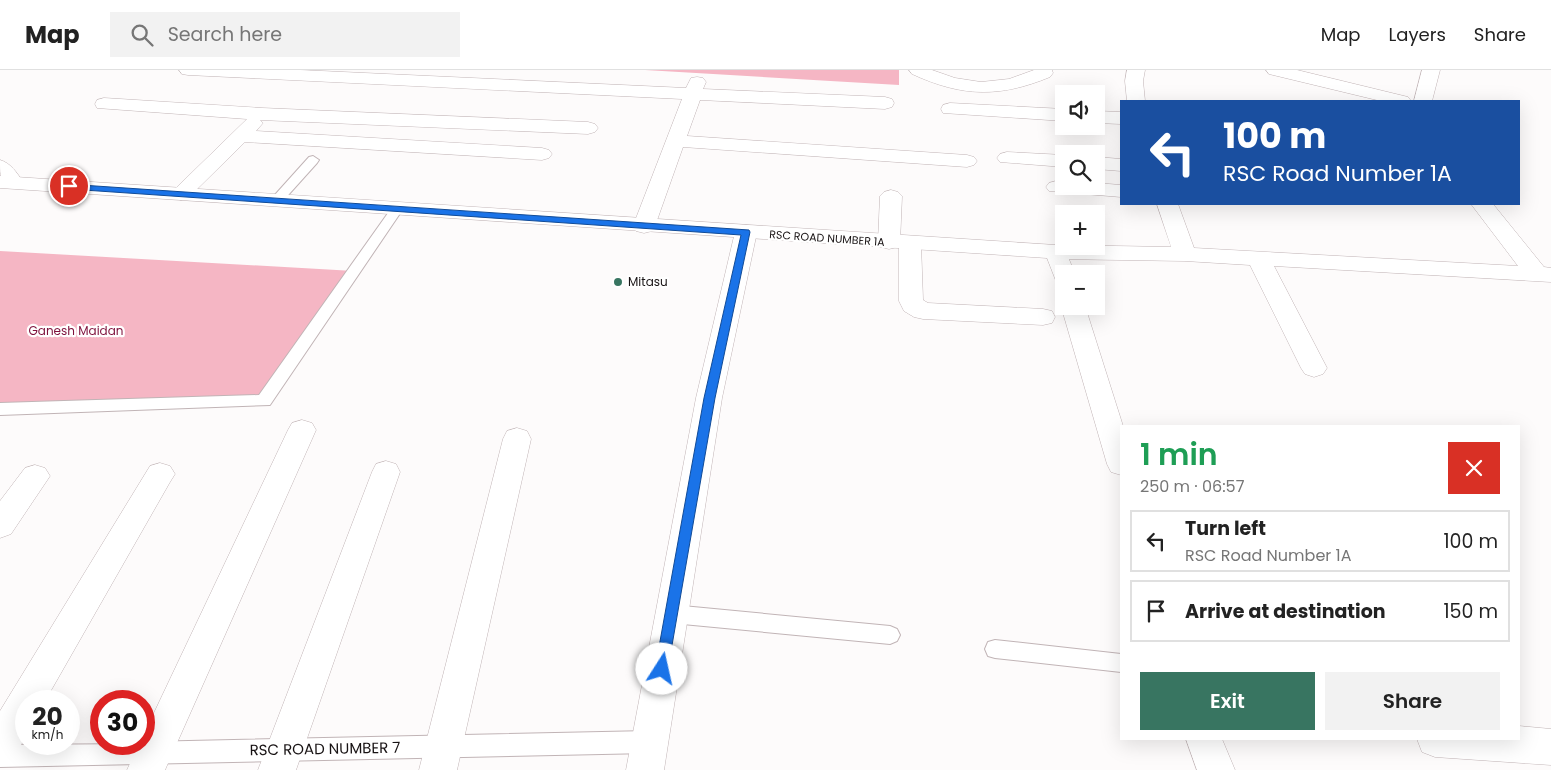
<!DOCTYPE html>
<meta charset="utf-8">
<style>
:root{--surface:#fff;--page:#f2f2f2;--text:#222;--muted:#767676;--line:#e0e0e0;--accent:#387561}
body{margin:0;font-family:Poppins,sans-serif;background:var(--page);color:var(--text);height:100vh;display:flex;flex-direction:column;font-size:19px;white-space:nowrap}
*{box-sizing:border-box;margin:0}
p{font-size:16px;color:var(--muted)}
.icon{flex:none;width:28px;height:28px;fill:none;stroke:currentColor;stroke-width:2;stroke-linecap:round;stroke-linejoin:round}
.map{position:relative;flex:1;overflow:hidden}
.sheet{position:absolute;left:1120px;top:355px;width:400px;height:315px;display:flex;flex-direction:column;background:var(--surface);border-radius:0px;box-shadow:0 5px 20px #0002}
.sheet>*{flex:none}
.top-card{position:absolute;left:1120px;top:30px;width:400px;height:105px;border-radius:0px;box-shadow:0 5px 20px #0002;background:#1a4fa0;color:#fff;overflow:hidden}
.tools{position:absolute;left:1055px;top:15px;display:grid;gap:10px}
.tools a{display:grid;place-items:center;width:50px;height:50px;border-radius:0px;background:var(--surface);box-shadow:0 5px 20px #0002;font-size:25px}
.speed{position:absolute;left:15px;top:620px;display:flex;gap:10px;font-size:25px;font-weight:700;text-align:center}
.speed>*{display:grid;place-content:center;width:65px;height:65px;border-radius:50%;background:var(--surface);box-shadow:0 5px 20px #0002;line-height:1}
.speed small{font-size:12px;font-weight:400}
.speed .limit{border:8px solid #d22;background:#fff;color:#111}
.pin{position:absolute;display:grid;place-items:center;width:42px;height:42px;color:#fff;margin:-21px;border:2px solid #fff;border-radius:50%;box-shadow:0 1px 5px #0007}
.me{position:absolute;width:55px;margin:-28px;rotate:10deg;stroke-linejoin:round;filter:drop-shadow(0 0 4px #0008)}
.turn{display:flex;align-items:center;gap:18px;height:105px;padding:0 20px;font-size:22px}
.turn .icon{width:65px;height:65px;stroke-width:2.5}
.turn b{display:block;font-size:35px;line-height:42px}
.round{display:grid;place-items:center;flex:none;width:52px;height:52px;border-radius:0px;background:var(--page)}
.summary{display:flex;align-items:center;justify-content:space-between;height:85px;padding:0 20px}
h1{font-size:30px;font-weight:600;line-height:38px;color:#1e9e55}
.primary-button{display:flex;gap:10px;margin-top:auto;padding:10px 20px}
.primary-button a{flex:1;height:58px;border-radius:0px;background:var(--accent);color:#fff;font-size:20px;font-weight:600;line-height:58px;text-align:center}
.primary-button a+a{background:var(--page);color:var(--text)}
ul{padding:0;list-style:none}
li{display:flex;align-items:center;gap:15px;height:62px;margin:0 10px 8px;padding:0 10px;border:2px solid var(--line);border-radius:0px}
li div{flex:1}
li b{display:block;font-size:19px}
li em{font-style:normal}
header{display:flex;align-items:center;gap:30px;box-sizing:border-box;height:70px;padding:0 25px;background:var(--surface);border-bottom:1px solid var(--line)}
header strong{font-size:24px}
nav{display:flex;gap:28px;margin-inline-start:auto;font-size:18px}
.search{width:350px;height:45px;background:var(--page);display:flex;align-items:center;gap:12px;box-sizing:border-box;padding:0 18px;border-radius:0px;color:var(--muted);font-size:19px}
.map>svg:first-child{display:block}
.green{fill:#f5b6c4}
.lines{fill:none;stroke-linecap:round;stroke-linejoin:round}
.lane-casing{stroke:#c1b4b6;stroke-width:2}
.street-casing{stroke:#c1b4b6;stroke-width:1}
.secondary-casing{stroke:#c1b4b6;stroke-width:1}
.lane{fill:#fff;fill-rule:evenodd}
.street{fill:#fff;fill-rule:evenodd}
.secondary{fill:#fff;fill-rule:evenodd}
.route{fill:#1a73e8;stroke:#114b97}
.poi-dot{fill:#387561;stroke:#fff;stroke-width:2}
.labels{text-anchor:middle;stroke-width:4.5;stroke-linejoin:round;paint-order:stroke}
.far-street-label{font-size:11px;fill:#181314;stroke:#fff}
.poi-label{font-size:12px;fill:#181314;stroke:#fff;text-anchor:start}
.park-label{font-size:12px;fill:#7e113c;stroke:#fff}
.near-street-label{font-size:15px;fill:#181314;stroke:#fff}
</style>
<header>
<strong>Map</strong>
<div class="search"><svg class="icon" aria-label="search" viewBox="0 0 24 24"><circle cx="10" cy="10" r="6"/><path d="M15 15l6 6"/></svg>Search here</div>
<nav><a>Map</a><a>Layers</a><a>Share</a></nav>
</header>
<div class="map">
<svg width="1551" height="700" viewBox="0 0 1551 700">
<rect width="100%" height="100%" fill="#fdfbfb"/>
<!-- green -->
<path class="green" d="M645,0H899V15Z
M0,181L354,201L264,331L0,338Z"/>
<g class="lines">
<!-- lane casing -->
<g class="lane-casing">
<path id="lane" d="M313,86L319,90L317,93L281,133H273L271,130L273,127L309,87Z
M397,135L403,139L270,335L0,345V333L259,325L393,136Z
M672,535L890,556L897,559L900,565L897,571L890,574L672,553L665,550L662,544L665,538Z
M995,570L1121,584V602L995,588L988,586L985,579L988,572Z
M649,661L657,664L660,672L657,680L649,683L0,697V675L144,674V672Z"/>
</g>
<!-- street casing -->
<g class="street-casing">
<path id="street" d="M179,0H300L686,18L691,8L697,7L703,8L706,12L703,19L885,27L892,29L894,33L892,37L885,39L700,30L687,66L967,85L974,87L977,91L974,95L967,97L683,77L655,156L652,161L644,163L636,161L633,156L682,29L188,5L182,4Z
M909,0H932L955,8L981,12L1009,9L1034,0H1052L1053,3L1050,7C999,28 962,27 912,4Z
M1127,0H1145L1143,11L1145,31H1127L1125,11Z
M1266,0H1297L1408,27L1411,31H1381L1269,4Z
M1422,0H1440L1432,31H1414Z
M104,28L262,38L588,52L595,54L598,58L595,62L588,64L260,50L263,53L256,61L542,78L549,80L552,84L549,88L542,90L245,72L188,128L181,130L174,128L170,124L174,120L247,49L97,38L95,34L97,30Z
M950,33L1064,39V51L943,43L941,39L943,35Z
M1096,41L1121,42V54L1096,53Z
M1007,82L1064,85V97L1000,92L997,88L1000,84Z
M1096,87L1121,89V101L1096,99Z
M0,90C11,93 17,103 23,112L20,116C0,122 0,106 0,90Z
M1056,111H1064V116H1096V113L1121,115V127L1049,121L1046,117L1049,113Z
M891,120L898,122L902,126L900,172L902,169L910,167L918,169L921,174L923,230L928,233L1043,239L1052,241L1055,247L1052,253L1043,255L923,249L914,247L904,241L899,231V174L897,177L889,179L881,177L878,172L880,126L884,122Z
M1157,134H1178L1194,178L1518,196L1471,134H1493L1544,197L1551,198V212L1274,196L1327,298L1323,304L1314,307L1305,304L1301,298L1250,195L1185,191L1056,189L1048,187L1045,182L1048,177L1056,175L1171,177Z
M746,155L754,157L757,162L722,328L664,700H626L696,328L735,162L738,157Z
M302,350L312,353L316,360L165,700H127L139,674H144V664L288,360L292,353Z
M517,358L527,361L531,369L457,700H419L503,369L507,361Z
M386,391L396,394L400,402L296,700H258L372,402L376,394Z
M160,393L170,396L175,404L170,412L45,631H26C26,658 29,681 0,693V641L150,396Z
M35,395L45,398L50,406L11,464L0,468V431L25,398Z"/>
</g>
<!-- secondary casing -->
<g class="secondary-casing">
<path id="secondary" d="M0,106L1056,175L1064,177L1075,204H1064V213L1056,211L1047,188L0,118Z
M1064,231V236H1085L1123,356H1121V405L1111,402L1107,394L1061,236Z
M1519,656L1551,659V695L1435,687L1422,682L1417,669H1519Z
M1186,669H1222L1235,700H1197Z"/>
</g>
<!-- lane -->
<use href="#lane" class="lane"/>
<!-- street -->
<use href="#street" class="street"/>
<!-- secondary -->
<use href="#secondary" class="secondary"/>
</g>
<!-- route -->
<path class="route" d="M66,114L749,160L750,162L715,328L667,604L662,606L657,604L655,599L704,328L741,165L69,119L65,116Z"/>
<!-- markers -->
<circle class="poi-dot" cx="618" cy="212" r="5"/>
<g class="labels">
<!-- far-street labels -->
<g class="far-street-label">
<text transform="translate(827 168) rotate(4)" y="4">RSC ROAD NUMBER 1A</text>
</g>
<!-- poi labels -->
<g class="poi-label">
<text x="628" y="216">Mitasu</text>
</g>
<!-- park labels -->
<g class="park-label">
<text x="76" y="265">Ganesh Maidan</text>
</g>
<!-- near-street labels -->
<g class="near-street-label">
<text transform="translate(325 679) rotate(-1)" y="5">RSC ROAD NUMBER 7</text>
</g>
</g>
</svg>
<div class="tools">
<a><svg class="icon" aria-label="sound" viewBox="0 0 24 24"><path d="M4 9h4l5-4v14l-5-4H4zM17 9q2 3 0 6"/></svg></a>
<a><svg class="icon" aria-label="search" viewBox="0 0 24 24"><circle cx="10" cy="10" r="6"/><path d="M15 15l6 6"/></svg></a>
<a>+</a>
<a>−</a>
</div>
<div class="speed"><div>20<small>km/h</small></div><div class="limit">30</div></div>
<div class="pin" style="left:69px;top:116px;background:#d93025"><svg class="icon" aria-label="arrive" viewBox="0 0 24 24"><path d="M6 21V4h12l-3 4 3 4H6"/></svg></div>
<svg class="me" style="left:662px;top:599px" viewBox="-20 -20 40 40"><circle r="19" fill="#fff"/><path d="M0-13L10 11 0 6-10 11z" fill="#1a73e8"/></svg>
<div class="top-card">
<div class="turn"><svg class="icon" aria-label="left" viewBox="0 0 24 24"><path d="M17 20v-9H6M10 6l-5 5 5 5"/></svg><div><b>100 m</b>RSC Road Number 1A</div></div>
</div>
<section class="sheet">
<div class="summary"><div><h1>1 min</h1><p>250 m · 06:57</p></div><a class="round" style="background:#d93025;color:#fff"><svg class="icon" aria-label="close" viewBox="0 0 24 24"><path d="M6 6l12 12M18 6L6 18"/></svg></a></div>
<ul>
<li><svg class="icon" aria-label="left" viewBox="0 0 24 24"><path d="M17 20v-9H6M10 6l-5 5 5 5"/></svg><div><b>Turn left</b><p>RSC Road Number 1A</p></div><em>100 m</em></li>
<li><svg class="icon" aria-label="arrive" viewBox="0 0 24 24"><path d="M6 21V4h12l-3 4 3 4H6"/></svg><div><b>Arrive at destination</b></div><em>150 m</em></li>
</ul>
<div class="primary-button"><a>Exit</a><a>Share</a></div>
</section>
</div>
